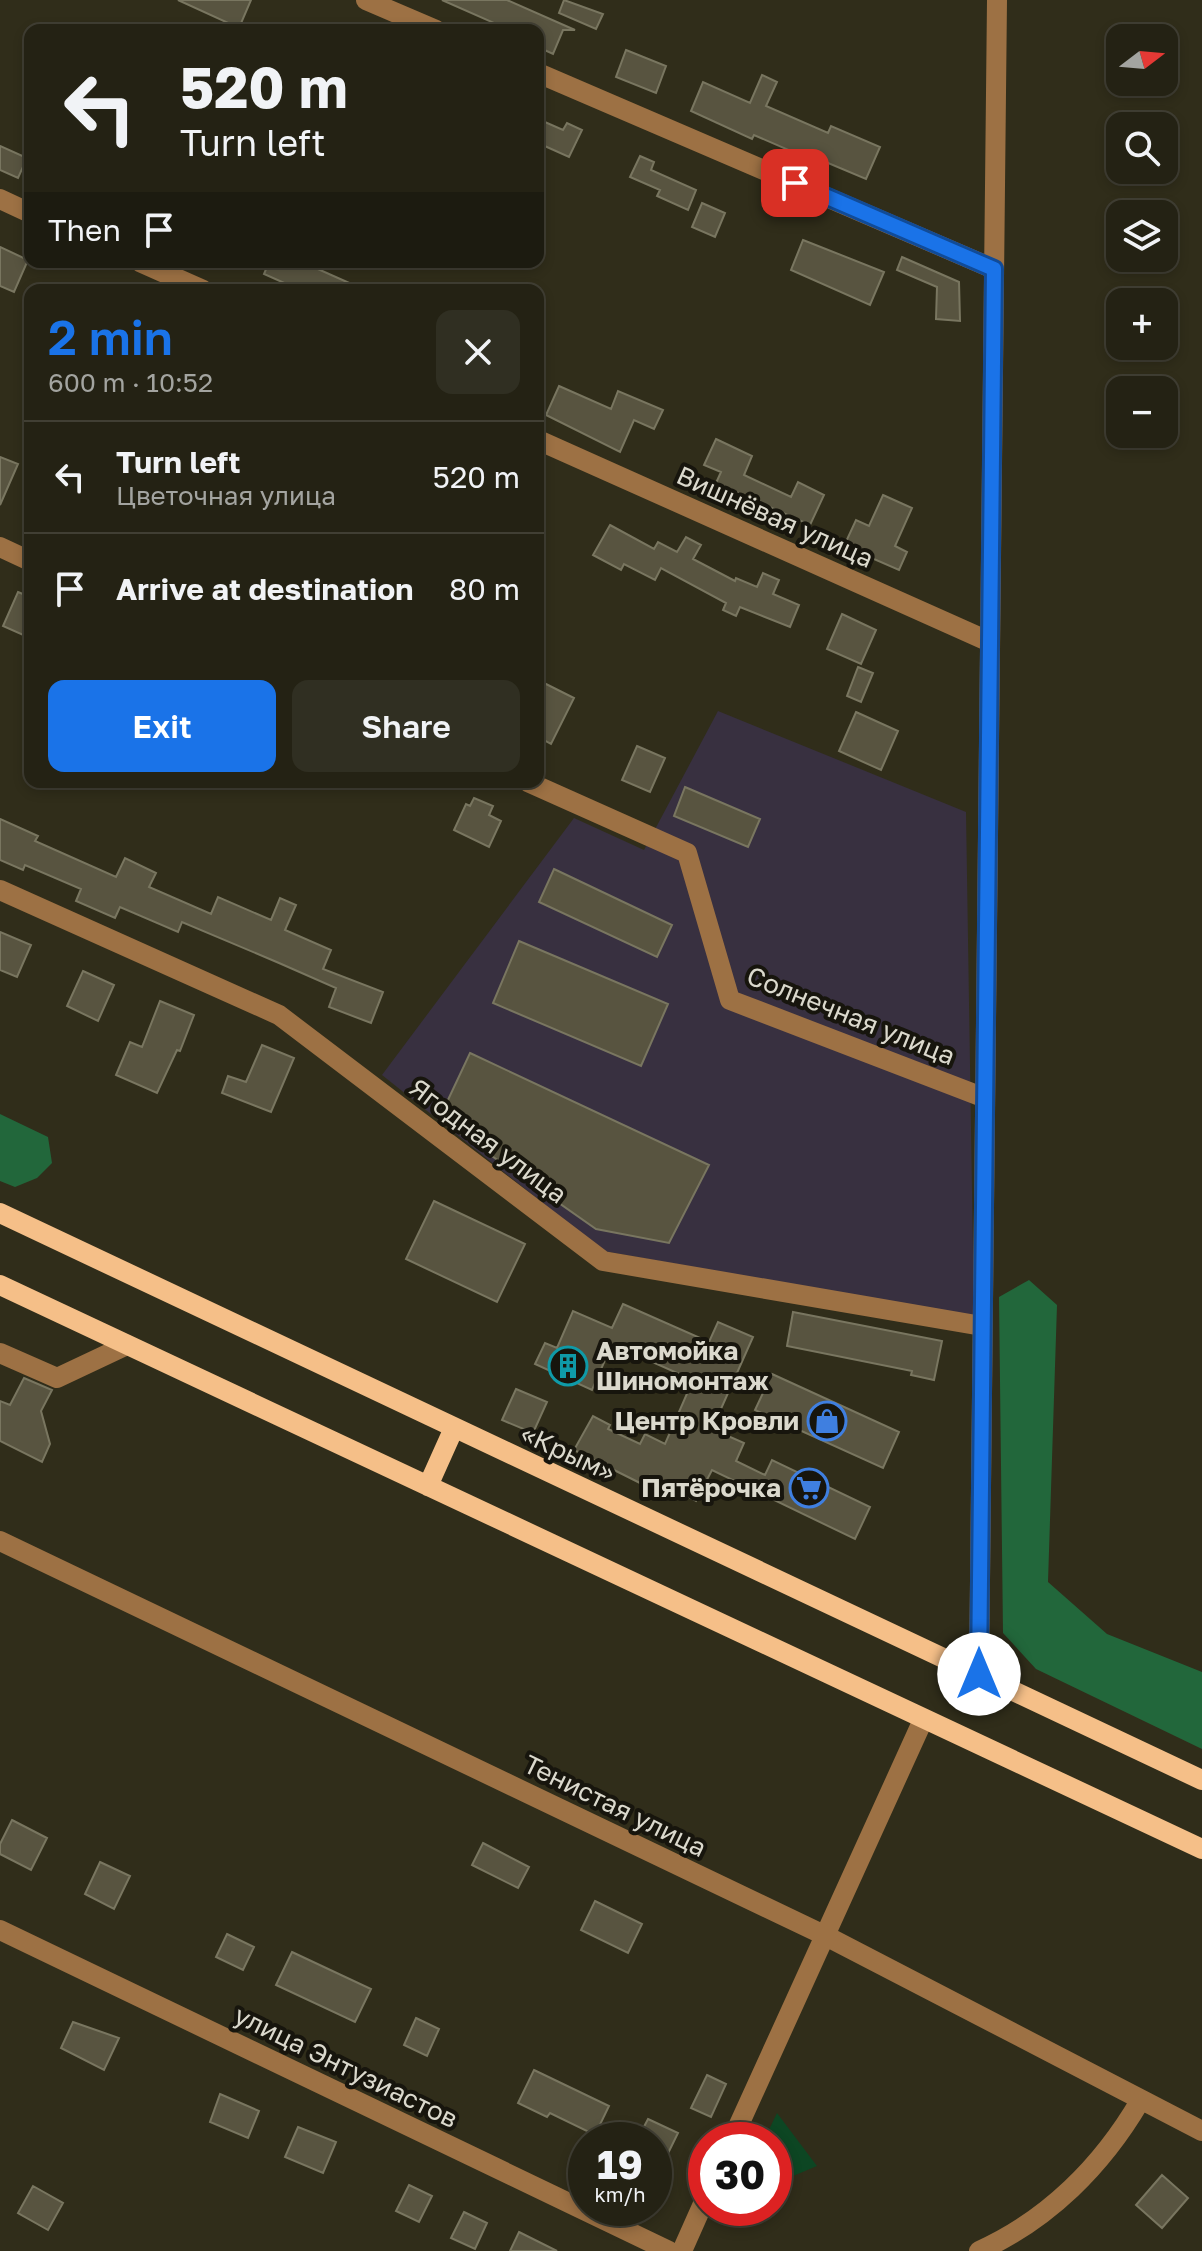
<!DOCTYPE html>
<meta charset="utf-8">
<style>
:root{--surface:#242214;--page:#302f22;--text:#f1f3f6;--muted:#a3a4a0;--line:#413f34;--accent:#1a73e8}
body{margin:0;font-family:"Golos Text",sans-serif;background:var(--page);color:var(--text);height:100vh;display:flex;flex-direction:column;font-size:30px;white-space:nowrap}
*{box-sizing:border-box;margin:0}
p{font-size:26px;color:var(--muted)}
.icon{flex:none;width:44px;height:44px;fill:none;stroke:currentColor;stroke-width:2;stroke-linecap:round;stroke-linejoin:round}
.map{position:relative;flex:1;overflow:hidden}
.panel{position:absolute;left:24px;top:284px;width:520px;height:504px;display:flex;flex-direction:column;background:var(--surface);border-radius:16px;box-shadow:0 4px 12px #0003,0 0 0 2px var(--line)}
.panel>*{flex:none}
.hud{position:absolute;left:24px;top:24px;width:520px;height:244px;border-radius:16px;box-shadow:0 4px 12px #0003,0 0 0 2px var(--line);background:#242214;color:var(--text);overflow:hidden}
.needle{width:52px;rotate:74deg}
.controls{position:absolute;left:1106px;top:24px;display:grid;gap:16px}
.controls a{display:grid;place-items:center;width:72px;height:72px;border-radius:16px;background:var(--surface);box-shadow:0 4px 12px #0003,0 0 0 2px var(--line);font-size:40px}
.speed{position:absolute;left:568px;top:2122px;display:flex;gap:16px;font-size:40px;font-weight:700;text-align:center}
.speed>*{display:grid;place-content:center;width:104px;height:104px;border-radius:50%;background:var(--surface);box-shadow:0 4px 12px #0003,0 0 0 2px var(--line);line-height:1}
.speed small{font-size:20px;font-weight:400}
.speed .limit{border:12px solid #d22;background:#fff;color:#111}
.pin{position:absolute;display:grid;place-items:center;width:68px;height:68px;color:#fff;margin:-34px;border-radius:16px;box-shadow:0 4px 12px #0006}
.me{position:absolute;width:88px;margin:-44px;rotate:0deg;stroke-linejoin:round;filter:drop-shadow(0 0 6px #0008)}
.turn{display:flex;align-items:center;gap:28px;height:168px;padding:0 24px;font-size:36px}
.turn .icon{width:104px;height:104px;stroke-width:2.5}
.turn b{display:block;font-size:56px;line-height:68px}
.then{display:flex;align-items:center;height:76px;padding:0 24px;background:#0003;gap:16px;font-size:30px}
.round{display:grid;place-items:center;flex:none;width:84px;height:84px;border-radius:16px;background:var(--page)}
.headline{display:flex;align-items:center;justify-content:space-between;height:136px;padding:0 24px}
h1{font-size:48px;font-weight:600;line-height:60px;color:var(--accent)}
.cta{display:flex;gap:16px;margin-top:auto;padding:16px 24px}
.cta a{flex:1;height:92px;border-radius:16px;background:var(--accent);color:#fff;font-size:32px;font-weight:600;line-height:92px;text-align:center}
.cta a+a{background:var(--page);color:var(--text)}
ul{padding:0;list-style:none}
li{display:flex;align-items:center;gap:24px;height:112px;padding:0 24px;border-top:2px solid var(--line)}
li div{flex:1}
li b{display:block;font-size:30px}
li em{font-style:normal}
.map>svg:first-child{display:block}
.industrial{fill:#383040}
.green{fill:#0d4623}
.forest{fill:#22673b}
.building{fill:#585440;stroke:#797660;stroke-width:2}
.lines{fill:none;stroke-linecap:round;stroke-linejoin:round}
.minor{stroke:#9d7144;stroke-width:20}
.major{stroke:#f5bf88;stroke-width:20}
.route-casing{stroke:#114b97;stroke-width:20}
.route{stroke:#1a73e8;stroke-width:14}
.labels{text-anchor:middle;stroke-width:8;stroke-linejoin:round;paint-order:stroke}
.street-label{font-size:26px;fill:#dbd9cd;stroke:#17150d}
.poi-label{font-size:26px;font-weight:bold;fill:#dbd9cd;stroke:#17150d;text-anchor:end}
</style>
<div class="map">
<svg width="1202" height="2251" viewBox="0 0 1202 2251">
<rect width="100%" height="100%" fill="#302d1a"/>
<!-- industrial -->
<path class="industrial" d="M718,711L966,812L974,1317L603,1251L382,1075L574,818L644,850Z"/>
<!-- green -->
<path class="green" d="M777,2113L817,2166L774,2184V2140H764Z"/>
<!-- forest -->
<path class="forest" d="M0,1114L48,1137L52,1163L37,1178L15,1187L0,1181Z
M1029,1280L1057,1305L1048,1582L1107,1634L1202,1672V1749L1036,1669L1003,1633L999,1297Z"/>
<!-- building -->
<path class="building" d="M178,0H251L239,28Z
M442,0H507L575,30H563L553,54L538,47V30H510Z
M564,0L603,14L596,29L559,13Z
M626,50L666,66L656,93L616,77Z
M762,75L777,82L766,106L828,133L831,126L880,147L866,179L802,152L800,155L754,135L752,139L691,111L703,82L750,103Z
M538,119L563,130L567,123L582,130L569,157L538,143Z
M0,146L27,158L18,178L0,170Z
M640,156L654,162L651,170L696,190L688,210L657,196L660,190L630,177Z
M702,203L725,213L715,237L692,227Z
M803,240L884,272L870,305L791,270Z
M0,247L28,260L14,292L0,286Z
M902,257L959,282L960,321L936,319L937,287L897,270Z
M269,262H313L311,266L365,290H300L264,274Z
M559,386L611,409L618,391L663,410L654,429L634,420L620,452L546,415Z
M716,439L752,456L744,475L791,497L798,482L824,495L810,525L716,483L721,472L704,465Z
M0,457L18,464L0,505Z
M883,495L912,508L895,546L907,552L899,570L844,546L856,520L869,526Z
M610,525L654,549L658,542L677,552L686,537L701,545L693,559L735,581L736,578L757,587L763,573L779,580L773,594L799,605L790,627L740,607L736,616L723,610L726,603L661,568L655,580L624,564L621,570L593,555Z
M18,592L30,597V638L3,626Z
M842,614L876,630L861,664L827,649Z
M858,667L873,673L861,702L847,696Z
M538,680L574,698L551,744L538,737Z
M856,712L898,731L881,770L839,751Z
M637,746L665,758L650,792L622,780Z
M685,787L760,819L748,847L674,816Z
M474,798L493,806L489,815L501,821L489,847L454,830L466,804L470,806Z
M0,819L38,836L35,841L116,877L125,858L156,873L149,887L211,914L218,897L271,920L280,898L296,905L285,930L331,950L323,969L383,992L371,1023L329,1007L336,988L279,963L182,922L178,932L120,907L115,918L76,901L81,889L25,865L23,870L0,860Z
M554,869L672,925L657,957L539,902Z
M0,932L31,945L17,977L0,970Z
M519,941L668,1004L641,1066L493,1003Z
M83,971L114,985L98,1021L67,1006Z
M160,1001L194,1015L180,1051L177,1050L157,1093L116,1075L130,1042L142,1047Z
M262,1045L294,1058L271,1112L222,1093L228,1076L246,1082Z
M470,1053L709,1165L669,1243L596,1229L439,1119Z
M434,1201L525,1244L497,1302L406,1259Z
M623,1304L709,1342L718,1322L753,1337L712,1429L744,1443L736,1461L765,1475L772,1460L870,1507L855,1539L712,1470L696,1501L650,1476L646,1486L574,1450L593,1416L610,1425L608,1429L640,1444L645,1434L665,1444L693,1380L612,1344L592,1390L535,1364L545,1343L557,1348L573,1311L612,1328Z
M793,1312L942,1341L934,1380L911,1375L912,1371L787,1346Z
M772,1374L899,1432L883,1468L755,1410Z
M24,1378L52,1390L41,1411L50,1444L42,1462L0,1441V1401L10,1405Z
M516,1389L547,1402L533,1433L502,1420Z
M12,1820L47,1838L31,1870L0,1854V1844Z
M483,1843L529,1867L518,1888L472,1865Z
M100,1862L130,1876L114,1909L85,1894Z
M595,1901L642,1924L628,1953L581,1930Z
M227,1934L254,1947L243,1970L216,1957Z
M292,1952L371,1989L355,2022L276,1985Z
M416,2018L439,2029L427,2056L404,2045Z
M73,2022L119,2038L104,2070L61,2048Z
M534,2070L609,2106L595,2135L550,2113L547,2117L518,2103Z
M707,2075L726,2084L711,2117L691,2108Z
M220,2094L259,2111L248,2138L210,2122Z
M648,2119L678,2133L654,2182V2140H637Z
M298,2127L336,2142L323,2173L285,2157Z
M1162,2175L1188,2198L1162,2228L1136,2205Z
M409,2185L432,2196L419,2222L396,2211Z
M33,2186L63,2203L48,2230L18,2213Z
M464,2212L487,2223L475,2249L451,2238Z
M519,2232L557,2251H510Z"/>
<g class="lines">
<!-- minor -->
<path class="minor" d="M366,0L436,30
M538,73L994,269
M0,199L30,213
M140,262L203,290
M538,440L990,642
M0,547L30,561
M528,782L687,853L730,1000L985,1098
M0,890L279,1015L603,1261L982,1326
M0,1353L57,1378L127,1345
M0,1541L824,1935L1202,2131
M979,1674L997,0
M0,1930L669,2251
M732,2140L923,1720
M682,2251L706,2197
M979,2251C1048,2220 1102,2166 1140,2101"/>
<!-- major -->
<path class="major" d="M0,1213L1202,1780
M0,1285L1202,1849
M428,1486L454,1428"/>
</g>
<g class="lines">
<!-- route casing -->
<g class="route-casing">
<path id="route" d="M795,183L994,269L979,1674"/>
</g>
<!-- route -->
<use href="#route" class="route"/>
</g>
<!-- icons -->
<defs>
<g id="building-ring" transform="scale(2)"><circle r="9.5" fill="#17150d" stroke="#0f9aa8" stroke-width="1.5"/><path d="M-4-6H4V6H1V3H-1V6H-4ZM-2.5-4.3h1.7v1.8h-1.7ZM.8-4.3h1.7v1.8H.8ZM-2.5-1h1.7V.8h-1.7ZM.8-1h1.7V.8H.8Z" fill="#0f9aa8"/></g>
<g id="shop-ring" transform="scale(2)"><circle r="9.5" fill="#17150d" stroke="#3f7fe0" stroke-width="1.5"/><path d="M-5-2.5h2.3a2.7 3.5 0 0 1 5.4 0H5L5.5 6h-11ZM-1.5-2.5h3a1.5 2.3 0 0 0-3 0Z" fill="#3f7fe0"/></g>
<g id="supermarket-ring" transform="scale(2)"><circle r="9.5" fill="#17150d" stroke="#3f7fe0" stroke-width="1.5"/><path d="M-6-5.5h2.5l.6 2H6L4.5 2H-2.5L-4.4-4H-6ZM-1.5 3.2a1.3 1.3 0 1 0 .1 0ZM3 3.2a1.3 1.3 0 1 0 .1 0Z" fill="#3f7fe0"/></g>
</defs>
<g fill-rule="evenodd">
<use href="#building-ring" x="568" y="1366"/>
<use href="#shop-ring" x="827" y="1421"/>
<use href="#supermarket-ring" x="809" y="1488"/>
</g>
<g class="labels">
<!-- street labels -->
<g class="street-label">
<text transform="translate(775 517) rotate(24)" y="9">Вишнёвая улица</text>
<text transform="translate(851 1016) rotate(22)" y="9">Солнечная улица</text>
<text transform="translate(488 1141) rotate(37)" y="9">Ягодная улица</text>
<text transform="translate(568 1453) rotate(25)" y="9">«Крым»</text>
<text transform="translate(615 1806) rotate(26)" y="9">Тенистая улица</text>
<text transform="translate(346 2067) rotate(26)" y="9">улица Энтузиастов</text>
</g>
<!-- poi labels -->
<g class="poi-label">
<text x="596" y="1360" text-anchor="start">Автомойка<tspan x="596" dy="30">Шиномонтаж</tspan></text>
<text x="799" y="1430">Центр Кровли</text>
<text x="781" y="1497">Пятёрочка</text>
</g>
</g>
</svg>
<div class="controls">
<a><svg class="needle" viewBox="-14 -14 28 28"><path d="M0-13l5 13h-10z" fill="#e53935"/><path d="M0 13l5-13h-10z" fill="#a3a4a0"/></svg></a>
<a><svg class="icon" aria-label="search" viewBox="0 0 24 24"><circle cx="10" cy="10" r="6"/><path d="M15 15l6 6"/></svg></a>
<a><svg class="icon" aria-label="layers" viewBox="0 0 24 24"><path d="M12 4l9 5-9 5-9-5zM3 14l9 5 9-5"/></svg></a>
<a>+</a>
<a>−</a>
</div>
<div class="speed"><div>19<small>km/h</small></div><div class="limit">30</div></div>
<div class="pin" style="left:795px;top:183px;background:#d93025"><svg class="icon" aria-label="arrive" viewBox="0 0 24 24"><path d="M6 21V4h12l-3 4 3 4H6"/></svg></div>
<svg class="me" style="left:979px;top:1674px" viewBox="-20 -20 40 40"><circle r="19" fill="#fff"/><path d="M0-13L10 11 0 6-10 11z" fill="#1a73e8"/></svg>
<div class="hud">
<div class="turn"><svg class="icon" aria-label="left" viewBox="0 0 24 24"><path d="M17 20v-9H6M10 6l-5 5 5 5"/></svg><div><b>520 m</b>Turn left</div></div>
<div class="then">Then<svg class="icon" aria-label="arrive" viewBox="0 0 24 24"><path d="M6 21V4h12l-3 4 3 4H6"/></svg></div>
</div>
<section class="panel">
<div class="headline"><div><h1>2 min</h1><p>600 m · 10:52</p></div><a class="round"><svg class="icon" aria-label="close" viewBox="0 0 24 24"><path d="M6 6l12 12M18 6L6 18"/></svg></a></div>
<ul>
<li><svg class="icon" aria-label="left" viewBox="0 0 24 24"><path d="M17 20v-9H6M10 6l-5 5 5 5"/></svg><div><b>Turn left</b><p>Цветочная улица</p></div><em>520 m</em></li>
<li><svg class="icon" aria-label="arrive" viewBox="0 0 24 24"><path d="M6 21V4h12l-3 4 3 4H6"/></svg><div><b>Arrive at destination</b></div><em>80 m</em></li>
</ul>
<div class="cta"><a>Exit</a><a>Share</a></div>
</section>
</div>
